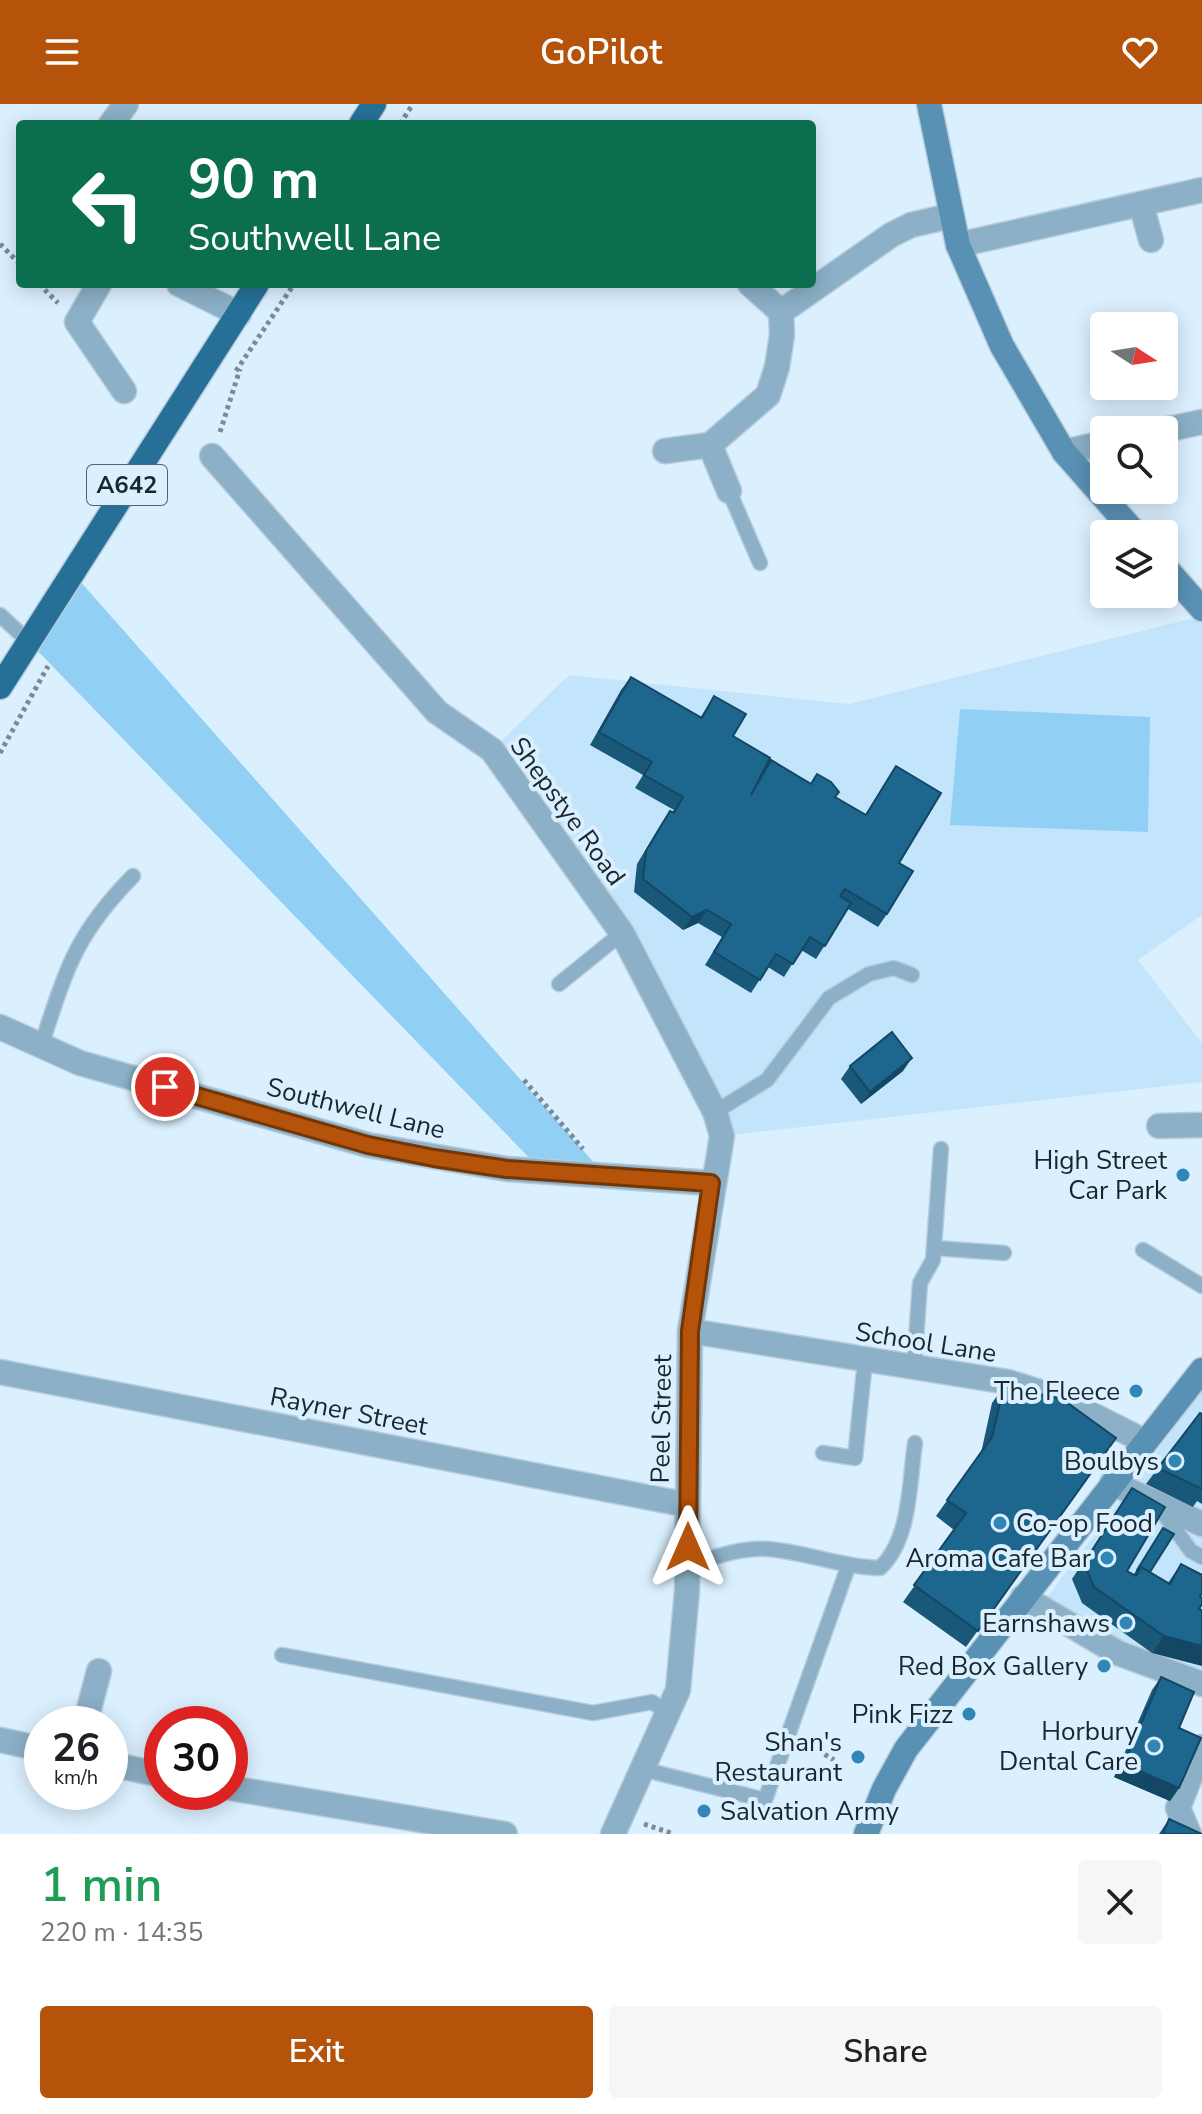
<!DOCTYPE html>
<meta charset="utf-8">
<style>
:root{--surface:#fff;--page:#f6f6f6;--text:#202124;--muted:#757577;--accent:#b45309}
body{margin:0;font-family:"Nunito Sans",sans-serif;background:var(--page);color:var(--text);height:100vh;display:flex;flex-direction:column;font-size:30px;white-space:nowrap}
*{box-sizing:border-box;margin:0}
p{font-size:26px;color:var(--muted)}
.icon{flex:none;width:44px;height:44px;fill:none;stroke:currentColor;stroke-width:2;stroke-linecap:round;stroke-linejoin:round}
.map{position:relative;height:1730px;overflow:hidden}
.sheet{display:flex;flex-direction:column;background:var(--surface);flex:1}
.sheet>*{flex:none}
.guide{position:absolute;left:16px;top:16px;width:800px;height:168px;border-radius:8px;box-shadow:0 4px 20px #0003;background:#0b6e4f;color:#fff;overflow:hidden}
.needle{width:52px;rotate:102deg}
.buttons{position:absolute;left:1090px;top:208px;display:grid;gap:16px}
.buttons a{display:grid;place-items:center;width:88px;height:88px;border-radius:8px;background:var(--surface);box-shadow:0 4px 20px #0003;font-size:40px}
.speed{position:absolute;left:24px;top:1602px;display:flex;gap:16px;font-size:40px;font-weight:700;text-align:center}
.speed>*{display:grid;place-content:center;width:104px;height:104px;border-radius:50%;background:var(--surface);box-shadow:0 4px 20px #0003;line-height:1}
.speed small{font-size:20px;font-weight:400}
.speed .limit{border:12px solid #d22;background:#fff;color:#111}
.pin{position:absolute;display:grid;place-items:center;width:68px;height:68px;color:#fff;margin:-34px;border:4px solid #fff;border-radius:50%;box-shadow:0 2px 8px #0007}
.me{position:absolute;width:88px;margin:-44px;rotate:0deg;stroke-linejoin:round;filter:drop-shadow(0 0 6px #0008)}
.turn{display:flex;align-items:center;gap:28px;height:168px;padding:0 40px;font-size:36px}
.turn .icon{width:104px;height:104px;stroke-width:2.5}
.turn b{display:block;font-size:56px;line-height:68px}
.round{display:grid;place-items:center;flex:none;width:84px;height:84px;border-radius:8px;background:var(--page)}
.headline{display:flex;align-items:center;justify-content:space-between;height:136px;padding:0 40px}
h1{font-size:48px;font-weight:600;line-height:60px;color:#1e9e55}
.action{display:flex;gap:16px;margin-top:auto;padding:16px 40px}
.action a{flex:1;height:92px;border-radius:8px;background:var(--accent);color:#fff;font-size:32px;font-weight:600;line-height:92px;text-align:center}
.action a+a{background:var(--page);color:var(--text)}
header{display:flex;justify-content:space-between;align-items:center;height:104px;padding:0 40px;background:var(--accent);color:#fff;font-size:36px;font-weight:600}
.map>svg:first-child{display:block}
.built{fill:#c3e5fc}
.green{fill:#92cff5}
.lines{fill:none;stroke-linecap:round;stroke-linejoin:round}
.service-casing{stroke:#b8ccda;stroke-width:17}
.minor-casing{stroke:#b8ccda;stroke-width:27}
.tertiary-casing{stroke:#b8ccda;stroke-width:27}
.secondary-casing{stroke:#b8ccda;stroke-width:27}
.trunk-casing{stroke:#b8ccda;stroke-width:27}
.path{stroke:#7a8b97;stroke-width:5;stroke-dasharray:4 4;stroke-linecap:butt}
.service{stroke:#8bb0c7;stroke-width:14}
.minor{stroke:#8bb0c7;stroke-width:24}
.tertiary{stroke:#8bb0c7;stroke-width:24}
.secondary{stroke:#5991b4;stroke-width:24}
.trunk{stroke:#267098;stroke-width:24}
.wall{fill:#195879}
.shaded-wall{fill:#144763}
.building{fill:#1d668d;stroke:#144763;stroke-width:2}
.route-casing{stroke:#753606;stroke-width:20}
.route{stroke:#b45309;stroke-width:14}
.poi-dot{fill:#3186b6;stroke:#dbf0ff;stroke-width:3}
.labels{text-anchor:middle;stroke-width:8;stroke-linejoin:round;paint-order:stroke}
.shield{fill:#dbf0ff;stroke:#52636d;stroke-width:2}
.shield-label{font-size:24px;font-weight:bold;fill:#18262f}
.street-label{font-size:26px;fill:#18262f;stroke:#dbf0ff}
.poi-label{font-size:26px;fill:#18262f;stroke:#dbf0ff;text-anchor:end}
</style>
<header><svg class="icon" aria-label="menu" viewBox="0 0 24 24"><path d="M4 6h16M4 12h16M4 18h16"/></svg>GoPilot<svg class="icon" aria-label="heart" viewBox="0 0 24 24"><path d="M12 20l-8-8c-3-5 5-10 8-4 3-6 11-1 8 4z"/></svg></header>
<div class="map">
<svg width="1202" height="1730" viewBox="0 0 1202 1730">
<rect width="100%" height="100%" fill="#dbf0ff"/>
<!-- built -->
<path class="built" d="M1202,512V811L1138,856L1202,939V978L722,1032L622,829L492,646L569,571L849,600Z
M1202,1287V1583L1043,1499Z"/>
<!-- green -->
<path class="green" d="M71,467L604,1070L541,1066L29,538Z
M960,605L1150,613L1148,728L950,721Z"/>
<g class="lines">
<!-- service casing -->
<g class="service-casing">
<path id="service" d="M729,387L760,459
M0,511L29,538
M559,880L622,829
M42,939C67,863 76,830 133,772
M715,1008L767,976L829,894L869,870L894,864L912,871
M934,1144L1004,1149
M1143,1146L1202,1182
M914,1264L920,1179L933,1156L941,1045
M823,1349L855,1354L865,1257
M1161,1406L1191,1447L1202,1453
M687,1462C712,1454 741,1443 768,1445C806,1448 841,1463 880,1464C911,1435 909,1379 915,1339
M282,1551L593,1609L652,1598L668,1609
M642,1665L765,1696L848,1463"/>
</g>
<!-- minor casing -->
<g class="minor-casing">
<path id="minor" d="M111,20L126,0
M1141,100L1151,136
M958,141L1202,86
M99,180L77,218L124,287
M179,180L239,210
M750,180L781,208
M1164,326L1202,318
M710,341L729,387
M665,347L710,341L768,291L777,263L782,231L781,208L891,131L911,121L950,112
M1064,348L1104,339
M212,352L437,608L492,646L622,829L715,1008L722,1032L690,1227L687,1487L678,1586L613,1730
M0,923L80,959L368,1041L507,1065L711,1079
M1159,1022L1202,1021
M690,1227L1008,1278L1059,1294L1144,1337
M0,1268L688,1401
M1112,1379L1202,1420
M85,1620L99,1567
M0,1636L42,1645
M110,1660L162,1671
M230,1684L505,1730
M1189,1730L1178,1704L1202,1643"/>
</g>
<!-- tertiary casing -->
<g class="tertiary-casing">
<path id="tertiary" d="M1023,1493L1118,1549L1202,1580"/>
</g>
<!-- secondary casing -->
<g class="secondary-casing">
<path id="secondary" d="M929,0L958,141L1002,242L1064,348L1136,430
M1164,462L1202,505
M866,1730L884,1685L906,1645L1202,1266"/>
</g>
<!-- trunk casing -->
<g class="trunk-casing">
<path id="trunk" d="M361,20L374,0
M0,583L257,180"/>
</g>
<!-- path -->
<path class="path" d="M400,20L413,0
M0,140L20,160
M39,180L58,199
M236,267L294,180
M220,328L240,265
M0,649L48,562
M524,976L583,1045
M804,1638L834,1656
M644,1720L674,1730"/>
<!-- service -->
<use href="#service" class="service"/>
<!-- minor -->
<use href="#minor" class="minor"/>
<!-- tertiary -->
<use href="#tertiary" class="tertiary"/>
<!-- secondary -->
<use href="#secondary" class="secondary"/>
<!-- trunk -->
<use href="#trunk" class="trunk"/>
</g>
<!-- wall -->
<path class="wall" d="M631,573L700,614L714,592L733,632L764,666L771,656L811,679L817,670L835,693L865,711L896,662L899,759L887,810L878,823L848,805L816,855L801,846L784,873L768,863L751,889L705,861L722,833L698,819L683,826L634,788L637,760L661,720L670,707L672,708L674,706L635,684L643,671L590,641L621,586Z
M850,962L903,967L861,1000L841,975Z
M1004,1282L1116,1334L966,1543L903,1498L954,1426L936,1412L981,1349L992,1299Z
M1202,1310V1400L1197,1397L1193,1403L1146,1380L1158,1364Z
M1132,1384L1127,1467L1134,1470L1163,1424L1150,1468L1168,1479L1181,1460L1202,1489L1152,1549L1082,1499L1072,1475Z
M1161,1573L1179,1624V1684L1170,1697L1114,1673L1152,1586Z
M1169,1715L1202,1730H1159Z"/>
<!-- shaded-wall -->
<path class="shaded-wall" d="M707,806L698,819L683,826L692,813Z
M912,954L903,967L861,1000L870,988Z
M1164,1532L1202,1542V1562L1152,1549Z
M1124,1660L1179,1684L1170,1697L1114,1673Z"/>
<!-- building -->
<path class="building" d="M631,573L702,614L714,592L746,610L733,632L770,654L751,691L771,656L811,680L817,670L831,678L839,688L835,693L866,711L896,662L941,689L899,759L913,767L887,810L845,785L840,792L851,799L825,842L810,833L793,860L776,850L760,876L714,848L731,820L707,806L692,813L643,775L646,747L670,707L674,709L683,693L644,671L652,658L599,628Z
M892,928L912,954L870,988L850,962Z
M1004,1282L1062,1295L1116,1334L978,1527L914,1481L966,1409L947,1396L992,1333Z
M1200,1309L1202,1310V1385L1158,1364Z
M1132,1384L1165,1403L1127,1467L1136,1472L1141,1463L1170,1480L1181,1460L1202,1471V1489L1200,1493L1202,1494V1500L1199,1505L1202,1506V1542L1164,1532L1094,1483L1084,1459Z
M1163,1424L1174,1430L1150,1468L1141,1463L1138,1467L1137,1466Z
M1161,1573L1194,1588L1179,1624L1201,1634L1179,1684L1124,1660Z
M1169,1715L1202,1730H1163Z"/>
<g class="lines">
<!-- route casing -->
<g class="route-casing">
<path id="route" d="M165,983L368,1041L434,1054L507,1065L711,1079L690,1227L688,1443"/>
</g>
<!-- route -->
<use href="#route" class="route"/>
</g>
<!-- markers -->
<g class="poi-dot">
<circle cx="1183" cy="1071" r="8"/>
<circle cx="1136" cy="1287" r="8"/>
<circle cx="1175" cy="1357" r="8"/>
<circle cx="1000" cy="1419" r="8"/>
<circle cx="1107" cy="1454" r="8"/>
<circle cx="1126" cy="1519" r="8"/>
<circle cx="1104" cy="1562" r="8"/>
<circle cx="969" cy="1610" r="8"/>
<circle cx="1154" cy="1642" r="8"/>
<circle cx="858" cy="1653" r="8"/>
<circle cx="704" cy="1707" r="8"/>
</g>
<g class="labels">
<!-- shield labels -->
<rect class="shield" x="87" y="361" width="80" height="40" rx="6"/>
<g class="shield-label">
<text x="127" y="389">A642</text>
</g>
<!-- street labels -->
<g class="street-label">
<text transform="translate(568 707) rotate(54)" y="9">Shepstye Road</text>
<text transform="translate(356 1004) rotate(14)" y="9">Southwell Lane</text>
<text transform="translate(926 1238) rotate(9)" y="9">School Lane</text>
<text transform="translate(349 1307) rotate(11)" y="9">Rayner Street</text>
<text transform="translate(661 1315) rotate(-89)" y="9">Peel Street</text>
</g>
<!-- poi labels -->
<g class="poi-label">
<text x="1167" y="1065">High Street<tspan x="1167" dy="30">Car Park</tspan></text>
<text x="1120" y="1296">The Fleece</text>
<text x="1159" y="1366">Boulbys</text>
<text x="1016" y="1428" text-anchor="start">Co-op Food</text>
<text x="1091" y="1463">Aroma Cafe Bar</text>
<text x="1110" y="1528">Earnshaws</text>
<text x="1088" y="1571">Red Box Gallery</text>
<text x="953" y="1619">Pink Fizz</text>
<text x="1138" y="1636">Horbury<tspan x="1138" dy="30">Dental Care</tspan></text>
<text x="842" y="1647">Shan's<tspan x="842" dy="30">Restaurant</tspan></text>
<text x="720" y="1716" text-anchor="start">Salvation Army</text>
</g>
</g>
</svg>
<div class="buttons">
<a><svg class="needle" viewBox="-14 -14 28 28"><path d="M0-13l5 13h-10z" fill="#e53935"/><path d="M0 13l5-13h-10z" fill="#757577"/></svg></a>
<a><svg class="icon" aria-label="search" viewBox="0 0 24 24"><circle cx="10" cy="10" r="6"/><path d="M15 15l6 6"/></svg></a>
<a><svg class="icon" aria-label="layers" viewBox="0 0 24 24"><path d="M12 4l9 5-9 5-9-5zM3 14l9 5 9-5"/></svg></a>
</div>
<div class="speed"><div>26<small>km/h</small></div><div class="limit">30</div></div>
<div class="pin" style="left:165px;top:983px;background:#d93025"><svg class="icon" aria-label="arrive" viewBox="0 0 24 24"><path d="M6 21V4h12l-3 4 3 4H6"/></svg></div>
<svg class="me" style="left:688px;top:1443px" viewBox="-20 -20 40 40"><path d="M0-17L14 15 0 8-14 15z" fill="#b45309" stroke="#fff" stroke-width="4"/></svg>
<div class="guide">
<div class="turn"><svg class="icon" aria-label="left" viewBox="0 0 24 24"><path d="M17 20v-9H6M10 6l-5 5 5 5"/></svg><div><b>90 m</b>Southwell Lane</div></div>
</div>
</div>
<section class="sheet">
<div class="headline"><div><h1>1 min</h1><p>220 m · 14:35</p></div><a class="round"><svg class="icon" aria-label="close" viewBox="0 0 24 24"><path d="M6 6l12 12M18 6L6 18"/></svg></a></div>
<div class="action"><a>Exit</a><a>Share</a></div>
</section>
